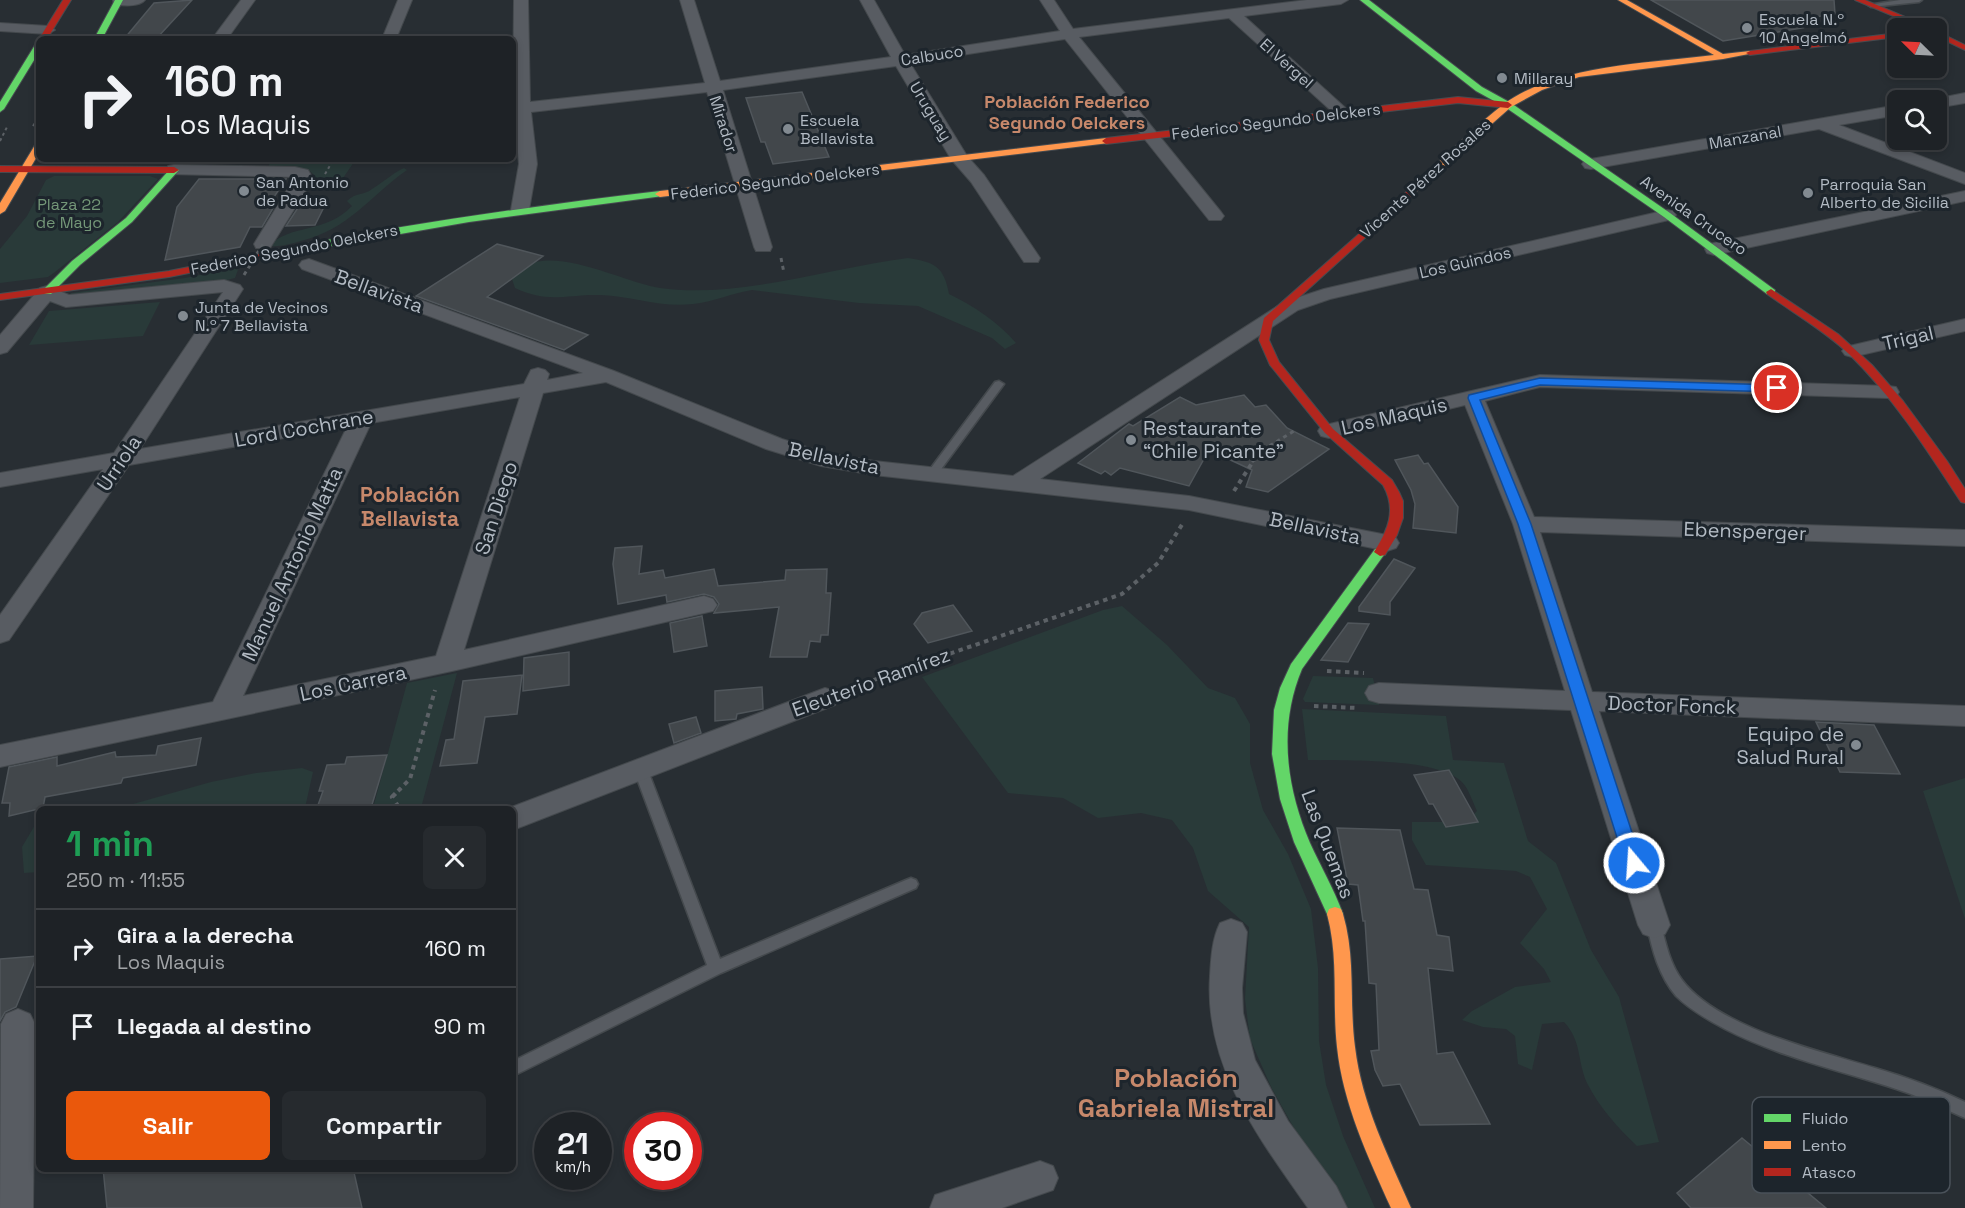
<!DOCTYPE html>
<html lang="es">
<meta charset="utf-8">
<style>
:root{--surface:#1e2226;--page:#262a2e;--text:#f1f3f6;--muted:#a1a4a7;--line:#3c3f43;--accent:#ea580c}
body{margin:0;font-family:"Space Grotesk",sans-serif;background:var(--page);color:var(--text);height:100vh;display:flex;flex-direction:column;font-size:22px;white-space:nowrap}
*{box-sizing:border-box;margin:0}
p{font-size:20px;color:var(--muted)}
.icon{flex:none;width:33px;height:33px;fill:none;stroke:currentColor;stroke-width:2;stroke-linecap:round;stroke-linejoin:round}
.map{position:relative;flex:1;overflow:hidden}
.sheet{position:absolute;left:36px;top:806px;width:480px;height:366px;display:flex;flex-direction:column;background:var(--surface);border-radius:9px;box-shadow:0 3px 9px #0003,0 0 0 2px var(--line)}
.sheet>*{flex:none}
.top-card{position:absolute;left:36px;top:36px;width:480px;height:126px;border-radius:9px;box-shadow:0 3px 9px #0003,0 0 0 2px var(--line);background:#1e2226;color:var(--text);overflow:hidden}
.needle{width:39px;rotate:294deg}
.buttons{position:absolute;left:1887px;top:18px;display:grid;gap:12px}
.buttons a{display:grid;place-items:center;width:60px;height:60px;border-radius:9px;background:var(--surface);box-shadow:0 3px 9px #0003,0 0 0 2px var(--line);font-size:30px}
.speed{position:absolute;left:534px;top:1112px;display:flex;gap:12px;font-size:30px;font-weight:700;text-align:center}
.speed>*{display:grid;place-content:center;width:78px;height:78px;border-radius:50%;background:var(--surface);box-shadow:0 3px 9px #0003,0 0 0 2px var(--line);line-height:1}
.speed small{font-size:15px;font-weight:400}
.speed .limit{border:9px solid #d22;background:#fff;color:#111}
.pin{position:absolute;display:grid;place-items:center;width:51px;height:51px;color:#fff;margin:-26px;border:3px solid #fff;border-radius:50%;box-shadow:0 2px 6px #0007}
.me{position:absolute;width:66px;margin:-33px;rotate:342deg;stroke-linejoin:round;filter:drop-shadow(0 0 4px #0008)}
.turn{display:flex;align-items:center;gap:21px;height:126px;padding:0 30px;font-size:27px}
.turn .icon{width:78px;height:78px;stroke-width:2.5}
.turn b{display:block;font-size:42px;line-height:51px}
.round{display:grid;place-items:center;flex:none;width:63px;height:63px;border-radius:9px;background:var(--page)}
.summary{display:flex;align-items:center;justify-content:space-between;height:102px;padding:0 30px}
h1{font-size:36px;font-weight:700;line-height:45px;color:#1e9e55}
.cta{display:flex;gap:12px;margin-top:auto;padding:12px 30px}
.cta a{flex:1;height:69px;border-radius:9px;background:var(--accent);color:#fff;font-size:24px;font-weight:700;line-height:69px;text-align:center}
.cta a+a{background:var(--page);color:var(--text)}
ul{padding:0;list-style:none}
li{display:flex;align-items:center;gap:18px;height:78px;padding:0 30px;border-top:2px solid var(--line)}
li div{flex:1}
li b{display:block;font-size:22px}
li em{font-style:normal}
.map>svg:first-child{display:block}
.green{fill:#293a39}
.building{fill:#42474b;stroke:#50565b;stroke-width:1.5}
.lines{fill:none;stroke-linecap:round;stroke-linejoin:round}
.lane-casing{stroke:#44494d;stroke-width:3}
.street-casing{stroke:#44494d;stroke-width:2}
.fast-casing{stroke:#464b50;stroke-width:2}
.slow-casing{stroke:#464b50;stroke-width:2}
.jam-casing{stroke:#464b50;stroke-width:2}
.path-far3{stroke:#5c6166;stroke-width:2;stroke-dasharray:3 3;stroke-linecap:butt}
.path-far2{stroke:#5c6166;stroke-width:3;stroke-dasharray:4 4;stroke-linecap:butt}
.path-far1{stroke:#5c6166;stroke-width:4;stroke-dasharray:4.5 4.5;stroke-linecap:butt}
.path{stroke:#5c6166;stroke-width:4.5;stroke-dasharray:6 6;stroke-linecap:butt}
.lane{fill:#585c62;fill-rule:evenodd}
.street{fill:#585c62;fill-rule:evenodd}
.fast{fill:#63d668;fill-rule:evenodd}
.slow{fill:#ff974d;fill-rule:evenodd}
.jam{fill:#b3261e;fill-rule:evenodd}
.path-bridge{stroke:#5c6166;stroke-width:3;stroke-dasharray:4 4;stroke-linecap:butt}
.route{fill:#1a73e8;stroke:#114b97;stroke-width:1.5}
.poi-dot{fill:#828a91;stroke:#1d252c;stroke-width:2}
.labels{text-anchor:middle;stroke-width:6;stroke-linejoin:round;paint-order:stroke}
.far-poi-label{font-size:16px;fill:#b3bbc4;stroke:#1d252c;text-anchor:start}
.far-street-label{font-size:16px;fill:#b3bbc4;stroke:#1d252c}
.far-park-label{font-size:16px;fill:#749778;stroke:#1d252c}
.far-neighbourhood-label{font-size:18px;font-weight:bold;fill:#c6886b;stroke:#1d252c}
.street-label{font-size:20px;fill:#b3bbc4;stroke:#1d252c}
.poi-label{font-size:20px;fill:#b3bbc4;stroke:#1d252c;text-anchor:start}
.neighbourhood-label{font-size:21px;font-weight:bold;fill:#c6886b;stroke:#1d252c}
.near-neighbourhood-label{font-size:26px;font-weight:bold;fill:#c6886b;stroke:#1d252c}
.key{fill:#1d252c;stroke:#4a525a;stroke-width:1.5}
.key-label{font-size:16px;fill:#b3bbc4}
</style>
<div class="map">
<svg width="1965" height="1208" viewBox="0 0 1965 1208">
<rect width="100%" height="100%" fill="#282e33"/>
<!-- green -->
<path class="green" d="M272,159H356L339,184L309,185L314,175L310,171L268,167Z
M404,168L407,170C369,197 349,229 301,241C290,244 281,247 270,246C288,224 326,234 352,206L347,201C356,192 363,196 372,189C384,182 391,174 404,168Z
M54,176H150L158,179L118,222L55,272L48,277L0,283V249L27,216L46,180Z
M908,258C934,262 944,266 949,294C974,306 998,322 1016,343L1005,349L992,338L918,306L859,303L752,290C732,293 713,302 693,304C661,308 632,296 601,295C566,294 549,304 515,288L512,279C538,235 622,283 660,288C737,299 830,268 908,258Z
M239,267L235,278L227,280L69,296L71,293L185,278Z
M160,302L143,336L29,345L49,311Z
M1122,606L1167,645L1208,688L1235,698L1250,724V763L1263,810L1288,854L1311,909L1318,968L1319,1041L1326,1085L1343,1136L1375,1208H1347L1311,1158L1272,1089L1250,1039L1245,999L1249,927L1208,891L1193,848L1172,820L1141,813L1098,818L1063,798L1008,793L922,677L1103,610Z
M457,673L421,808H373L407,683Z
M1313,676L1373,678L1379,705L1305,702L1303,699Z
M1302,709L1446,716L1453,760L1504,763L1528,841L1556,863L1591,950L1619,997L1659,1142L1637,1146C1618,1128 1599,1107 1587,1083C1577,1061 1582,1041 1564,1022L1542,1024L1532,1070L1518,1064L1515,1036L1506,1029L1483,1027L1462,1020L1472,1011L1515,987L1551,982L1544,969L1520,943L1547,909L1530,877L1516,871L1426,865L1412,840V822H1466L1477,811C1473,803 1469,789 1462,782C1438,757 1343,761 1308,760Z
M302,768L313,772L305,808H92L133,804L211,782L256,773Z
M1965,778V919L1923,791Z
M39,824V872L24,873L22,847L35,825Z"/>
<!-- building -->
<path class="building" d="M192,0L156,39H124L154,3Z
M1651,0H1834L1835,14L1786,21L1802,28L1723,41Z
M802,92L829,157L773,164L765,142H761L746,98Z
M199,179H286L268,206L275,205L262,227H250L240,247L165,260L177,207Z
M327,201L315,225L286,226L301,203Z
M497,244L543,256L487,297L588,335L564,350L416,296Z
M1244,395L1255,407L1266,405L1287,428L1329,449L1268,492L1246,487L1252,470L1209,450L1189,486L1120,468L1111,475L1105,471L1101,474L1078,463L1129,424L1133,426L1180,397L1196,405Z
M1418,455L1424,464L1428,463L1458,507L1456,533L1413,528L1415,504L1411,490L1395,460Z
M642,546L639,574L663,570L665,578L714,569L718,586L785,580L786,570L827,569L826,593H831L828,635H821L820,642L810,641L807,657H770L779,607L714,613L719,604L714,597L704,594L667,602L666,595L618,604L613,564L615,548Z
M1394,559L1415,568L1390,602V615L1359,611V607Z
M953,605L972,631L928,643L914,624L922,613Z
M702,616L707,646L674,652L670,623Z
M1348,623L1369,624L1348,662L1321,660Z
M569,652V685L523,691L524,658Z
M522,675L517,714L485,717L477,763L440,766L446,740L454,739L463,681Z
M762,687L763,709L737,714L736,719L715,721V691Z
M696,717L701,733L674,743L669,724Z
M1816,722L1874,725L1900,774L1840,772Z
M201,738L196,765L123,778L121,783L45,797L43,808L9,816L10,803H2L9,767L57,757V766L115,752L116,757L156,755L158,746Z
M387,755L371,808H317L323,791H319L327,765L345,764L347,757Z
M1449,770L1478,822L1446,827L1433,804H1429L1414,775Z
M1337,828L1400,830L1414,889L1428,890L1437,935L1449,937L1453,971L1428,968L1437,1054L1453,1052L1490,1124L1420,1125L1400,1084L1383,1086L1375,1070L1371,1051L1379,1050L1376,984L1369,983L1365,921H1363L1358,885L1348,884Z
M37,956L16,1007L5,1012L0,1021V959Z
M1742,1138L1826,1208H1691L1677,1193Z
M103,1168H353L362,1208H107Z"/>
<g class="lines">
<!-- lane casing -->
<g class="lane-casing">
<path id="lane" d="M1900,0H1922L1919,2L1871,7L1868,5Z
M999,381L1004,384L936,476H928L927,474L928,472L995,382Z
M640,763L645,764L647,768L720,959L906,880L911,878L916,880L918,884L916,888L721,973L513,1076V1061L707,965L633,768L635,764Z
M1654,919L1659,921L1661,925C1666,944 1670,964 1682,980C1718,1028 1820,1051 1875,1068C1906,1077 1936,1088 1965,1102V1118C1944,1109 1924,1098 1902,1091C1843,1071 1781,1058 1725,1029C1708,1020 1690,1010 1676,996C1659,976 1652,950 1647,925L1649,921Z"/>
</g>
<!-- street casing -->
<g class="street-casing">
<path id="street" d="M113,0H145C139,7 123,6 114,4Z
M241,0H255L227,39H212Z
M398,0H412L396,39H382Z
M514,0H528L530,102L705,83L680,0H694L720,81L891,57L860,0H874L905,55L1060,31L1040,0H1054L1073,29L1307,0H1348L1341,4L1244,16L1351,113L1349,116H1337L1229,18L1079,37L1221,212L1224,216L1221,220H1209L1065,39L910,63L967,156L984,175L1040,258L1038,262H1024L971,182L951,159L896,66L723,90L772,247L770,251H756L754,247L707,92L531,112L537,164L529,210L526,214H514L511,210L519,164L513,94Z
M0,23L48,26L55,30L48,34L0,31Z
M1965,93V103L1936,108V100H1930Z
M1898,105V115L1839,125L1965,173V184L1819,129L1591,169L1585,168L1582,164L1585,160L1591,159Z
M174,165L295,167L308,170L313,179L270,248H256L254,244L295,177L168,174L165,170L168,166Z
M1965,191V201L1714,255L1707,253L1705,249L1707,245L1714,243Z
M1667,210L1673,211L1676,215L1673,219L1330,299L1298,310L1040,479L1189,496L1387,535L1396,538L1399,543L1396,548L1387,551L1189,510L874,475L821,466L766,449L606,382L543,393L464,650L704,596L713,599L717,605L713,611L452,671L0,767V745L213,702L347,427L129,465L9,640L0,643V615L103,469L0,487V473L114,453L223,292L66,307L50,301L7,352L0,354V335L40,288L47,286L69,295L224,280L240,285L243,289L140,449L524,384L531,370L538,368L545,370L549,374L547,380L583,373L302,269L299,265L302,261L309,259L614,371L782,439L825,453L874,461L1013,476L1284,302L1324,289ZM520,397L436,656L243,696L371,423Z
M1965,319V331L1852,357L1845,355L1842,351L1845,347Z
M1540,375L1888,386L1896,387L1899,392L1896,397L1888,398L1540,387L1485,401L1534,517L1965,530V546L1540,532L1592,692L1965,706V726L1599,711L1670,925L1665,934L1654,938L1643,934L1638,925L1571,710L1379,703L1369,700L1365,693L1369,686L1379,683L1565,691L1513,524L1465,405L1329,438L1321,436L1318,431L1321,426Z
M825,688L835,691L839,698L835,705L513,830V808H509Z
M1231,919L1242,923L1247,932L1242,988L1243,1013L1255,1060L1288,1121L1336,1186L1347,1208H1308C1259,1138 1204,1067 1210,976C1211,958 1212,939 1220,923Z
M18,1009L30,1014L35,1024L33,1208H0L1,1024L6,1014Z
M1040,1161L1053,1166L1058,1178L1053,1190L1002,1208H930L935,1195Z"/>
</g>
<!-- fast casing -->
<g class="fast-casing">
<path id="fast" d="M115,0H123L102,39H94Z
M1360,0H1369L1482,87L1511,103L1670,213L1775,290V294H1767L1664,217L1505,107L1476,91Z
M39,43V52L4,109L0,112V102L35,45Z
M171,168L179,170L132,222L80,265L51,294H43V290L72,261L126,218Z
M660,191L663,192V196L469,222L280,255L275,252L280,249C406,224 533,206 660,191Z
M1380,548L1386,552L1302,669C1278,726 1286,787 1310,843C1321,867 1334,889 1343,914L1341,919L1335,921L1329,919L1327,914L1294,842L1280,799L1272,754L1274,710L1280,688L1291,664L1375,549Z"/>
</g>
<!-- slow casing -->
<g class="slow-casing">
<path id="slow" d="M1618,0H1627L1723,54L1750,51L1754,53L1723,59L1579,77L1542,90L1511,107L1441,169H1435V165C1458,145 1480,122 1504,104C1557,65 1650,63 1714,55Z
M1106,138L1109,139V143L660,197L655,194L660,191Z
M39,142V153L5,211L0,214V203L35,145Z
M1335,907L1341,909L1343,914C1356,958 1349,1002 1355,1047C1362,1105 1388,1155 1411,1208H1391C1368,1157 1343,1104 1337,1047C1332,1002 1339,958 1327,914L1329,909Z"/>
</g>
<!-- jam casing -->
<g class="jam-casing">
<path id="jam" d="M63,0H71L47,39H39Z
M1855,0H1865L1931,28H1922Z
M1936,31L1965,45V50L1936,36Z
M1898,33V37L1750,55L1746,53L1750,51Z
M1458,97L1508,102L1512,105L1508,108L1458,103L1106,144L1102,141L1106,138Z
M1438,164L1441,165V169L1273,321L1269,340L1279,362L1333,429L1392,480L1399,492L1403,501V518L1397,535L1385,555L1380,556L1374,552C1388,530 1397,510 1383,485L1325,433L1270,365L1259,340L1264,318Z
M0,166L174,167L179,170L174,173L0,172Z
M280,249L285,252L284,254L169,277L0,300V294L169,271Z
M1771,289L1838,334L1872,365L1903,401L1947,461L1965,489V503L1961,502C1927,450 1894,398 1849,354C1825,331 1795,314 1767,294L1766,292Z"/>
</g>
<!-- path-far3 -->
<path class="path-far3" d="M33,126L39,117
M0,141L7,127
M325,174L334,159"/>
<!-- path-far2 -->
<path class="path-far2" d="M781,258L784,273
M1252,462L1266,448L1294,431"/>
<!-- path-far1 -->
<path class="path-far1" d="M1234,491L1254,460
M1327,671L1364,673
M848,689L1122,594L1158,563L1183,523
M1314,706L1358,708
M398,791L410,779L435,690"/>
<!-- path -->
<path class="path" d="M399,808L392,797L400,789"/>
<!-- lane -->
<use href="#lane" class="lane"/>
<!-- street -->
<use href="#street" class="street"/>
<!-- fast -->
<use href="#fast" class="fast"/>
<!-- slow -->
<use href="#slow" class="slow"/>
<!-- jam -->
<use href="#jam" class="jam"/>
<!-- path-bridge -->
<path class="path-bridge" d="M244,275L263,244"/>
</g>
<!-- route -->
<path class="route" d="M1540,378L1777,385L1783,388L1777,392L1540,385L1480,400L1531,524L1642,863L1639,868L1634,870L1628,868L1625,863L1518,524L1468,398L1469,395Z"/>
<!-- markers -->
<g class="poi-dot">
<circle cx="1747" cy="28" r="6"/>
<circle cx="1502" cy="78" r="6"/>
<circle cx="788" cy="129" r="6"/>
<circle cx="244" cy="191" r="6"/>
<circle cx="1808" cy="193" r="6"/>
<circle cx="183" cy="316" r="6"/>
<circle cx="1131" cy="440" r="6"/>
<circle cx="1856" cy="745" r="6"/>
</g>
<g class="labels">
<!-- far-poi labels -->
<g class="far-poi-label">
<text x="1759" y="25">Escuela N.º<tspan x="1759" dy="18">10 Angelmó</tspan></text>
<text x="1514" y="84">Millaray</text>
<text x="800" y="126">Escuela<tspan x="800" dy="18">Bellavista</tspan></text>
<text x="256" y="188">San Antonio<tspan x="256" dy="18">de Padua</tspan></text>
<text x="1820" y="190">Parroquia San<tspan x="1820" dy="18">Alberto de Sicilia</tspan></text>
<text x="195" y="313">Junta de Vecinos<tspan x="195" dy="18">N.º 7 Bellavista</tspan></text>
</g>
<!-- far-street labels -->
<g class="far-street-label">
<text transform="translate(932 55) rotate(-9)" y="6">Calbuco</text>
<text transform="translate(1287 63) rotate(42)" y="6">El Vergel</text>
<text transform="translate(931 111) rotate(59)" y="6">Uruguay</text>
<text transform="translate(1276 121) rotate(-7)" y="6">Federico Segundo Oelckers</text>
<text transform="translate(724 124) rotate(72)" y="6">Mirador</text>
<text transform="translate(1745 137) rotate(-10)" y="6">Manzanal</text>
<text transform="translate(1425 178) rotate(-42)" y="6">Vicente Pérez Rosales</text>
<text transform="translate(775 181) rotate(-7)" y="6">Federico Segundo Oelckers</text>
<text transform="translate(1694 215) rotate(35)" y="6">Avenida Crucero</text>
<text transform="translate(294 249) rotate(-11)" y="6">Federico Segundo Oelckers</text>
<text transform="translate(1465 262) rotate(-13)" y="6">Los Guindos</text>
</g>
<!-- far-park labels -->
<g class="far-park-label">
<text x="69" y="210">Plaza 22<tspan x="69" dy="18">de Mayo</tspan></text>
</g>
<!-- far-neighbourhood labels -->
<g class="far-neighbourhood-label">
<text x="1067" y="108">Población Federico<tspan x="1067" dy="21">Segundo Oelckers</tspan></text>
</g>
<!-- street labels -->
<g class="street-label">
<text transform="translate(379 291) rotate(20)" y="7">Bellavista</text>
<text transform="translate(1908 338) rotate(-13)" y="7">Trigal</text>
<text transform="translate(1394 416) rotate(-13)" y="7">Los Maquis</text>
<text transform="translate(304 428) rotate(-10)" y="7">Lord Cochrane</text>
<text transform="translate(834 458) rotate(12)" y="7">Bellavista</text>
<text transform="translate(119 463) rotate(-56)" y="7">Urriola</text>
<text transform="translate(496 508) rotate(-72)" y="7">San Diego</text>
<text transform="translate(1315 528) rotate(12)" y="7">Bellavista</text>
<text transform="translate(1745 531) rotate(2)" y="7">Ebensperger</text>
<text transform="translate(292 564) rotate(-65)" y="7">Manuel Antonio Matta</text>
<text transform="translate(871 682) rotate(-20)" y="7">Eleuterio Ramírez</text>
<text transform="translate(353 683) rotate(-12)" y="7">Los Carrera</text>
<text transform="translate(1672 705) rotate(2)" y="7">Doctor Fonck</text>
<text transform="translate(1328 844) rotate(69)" y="7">Las Quemas</text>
</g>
<!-- poi labels -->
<g class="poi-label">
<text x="1143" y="435">Restaurante<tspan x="1143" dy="23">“Chile Picante”</tspan></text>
<text x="1844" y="741" text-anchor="end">Equipo de<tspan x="1844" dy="23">Salud Rural</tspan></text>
</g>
<!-- neighbourhood labels -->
<g class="neighbourhood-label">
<text x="410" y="502">Población<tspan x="410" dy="24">Bellavista</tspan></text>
</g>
<!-- near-neighbourhood labels -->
<g class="near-neighbourhood-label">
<text x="1176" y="1087">Población<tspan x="1176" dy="30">Gabriela Mistral</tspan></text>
</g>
</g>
<!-- legend -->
<rect x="1752" y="1097" width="198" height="96" rx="9" class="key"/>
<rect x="1764" y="1114" width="27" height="8" fill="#63d668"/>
<rect x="1764" y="1141" width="27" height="8" fill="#ff974d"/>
<rect x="1764" y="1168" width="27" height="8" fill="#b3261e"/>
<g class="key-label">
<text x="1802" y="1124">Fluido</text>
<text x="1802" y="1151">Lento</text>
<text x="1802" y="1178">Atasco</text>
</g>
</svg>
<div class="buttons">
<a><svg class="needle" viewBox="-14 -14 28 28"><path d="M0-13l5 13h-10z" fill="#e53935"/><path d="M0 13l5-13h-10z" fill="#a1a4a7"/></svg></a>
<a><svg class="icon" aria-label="search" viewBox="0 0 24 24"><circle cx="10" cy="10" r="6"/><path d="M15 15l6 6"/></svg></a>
</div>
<div class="speed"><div>21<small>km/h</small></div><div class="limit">30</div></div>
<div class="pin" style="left:1777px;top:388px;background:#d93025"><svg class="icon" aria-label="arrive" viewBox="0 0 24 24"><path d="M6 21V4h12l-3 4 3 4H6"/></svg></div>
<svg class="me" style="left:1634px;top:863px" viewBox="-20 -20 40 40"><circle r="17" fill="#1a73e8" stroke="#fff" stroke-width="3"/><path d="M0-11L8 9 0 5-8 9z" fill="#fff"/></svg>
<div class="top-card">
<div class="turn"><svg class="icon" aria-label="right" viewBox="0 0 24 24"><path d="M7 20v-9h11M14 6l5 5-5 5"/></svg><div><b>160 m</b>Los Maquis</div></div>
</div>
<section class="sheet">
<div class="summary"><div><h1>1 min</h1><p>250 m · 11:55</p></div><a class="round"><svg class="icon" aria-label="close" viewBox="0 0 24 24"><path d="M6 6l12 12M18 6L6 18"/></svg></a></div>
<ul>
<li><svg class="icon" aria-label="right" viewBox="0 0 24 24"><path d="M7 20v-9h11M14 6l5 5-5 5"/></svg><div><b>Gira a la derecha</b><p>Los Maquis</p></div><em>160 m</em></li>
<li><svg class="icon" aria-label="arrive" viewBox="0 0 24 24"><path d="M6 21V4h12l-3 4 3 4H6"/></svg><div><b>Llegada al destino</b></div><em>90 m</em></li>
</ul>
<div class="cta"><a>Salir</a><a>Compartir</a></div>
</section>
</div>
